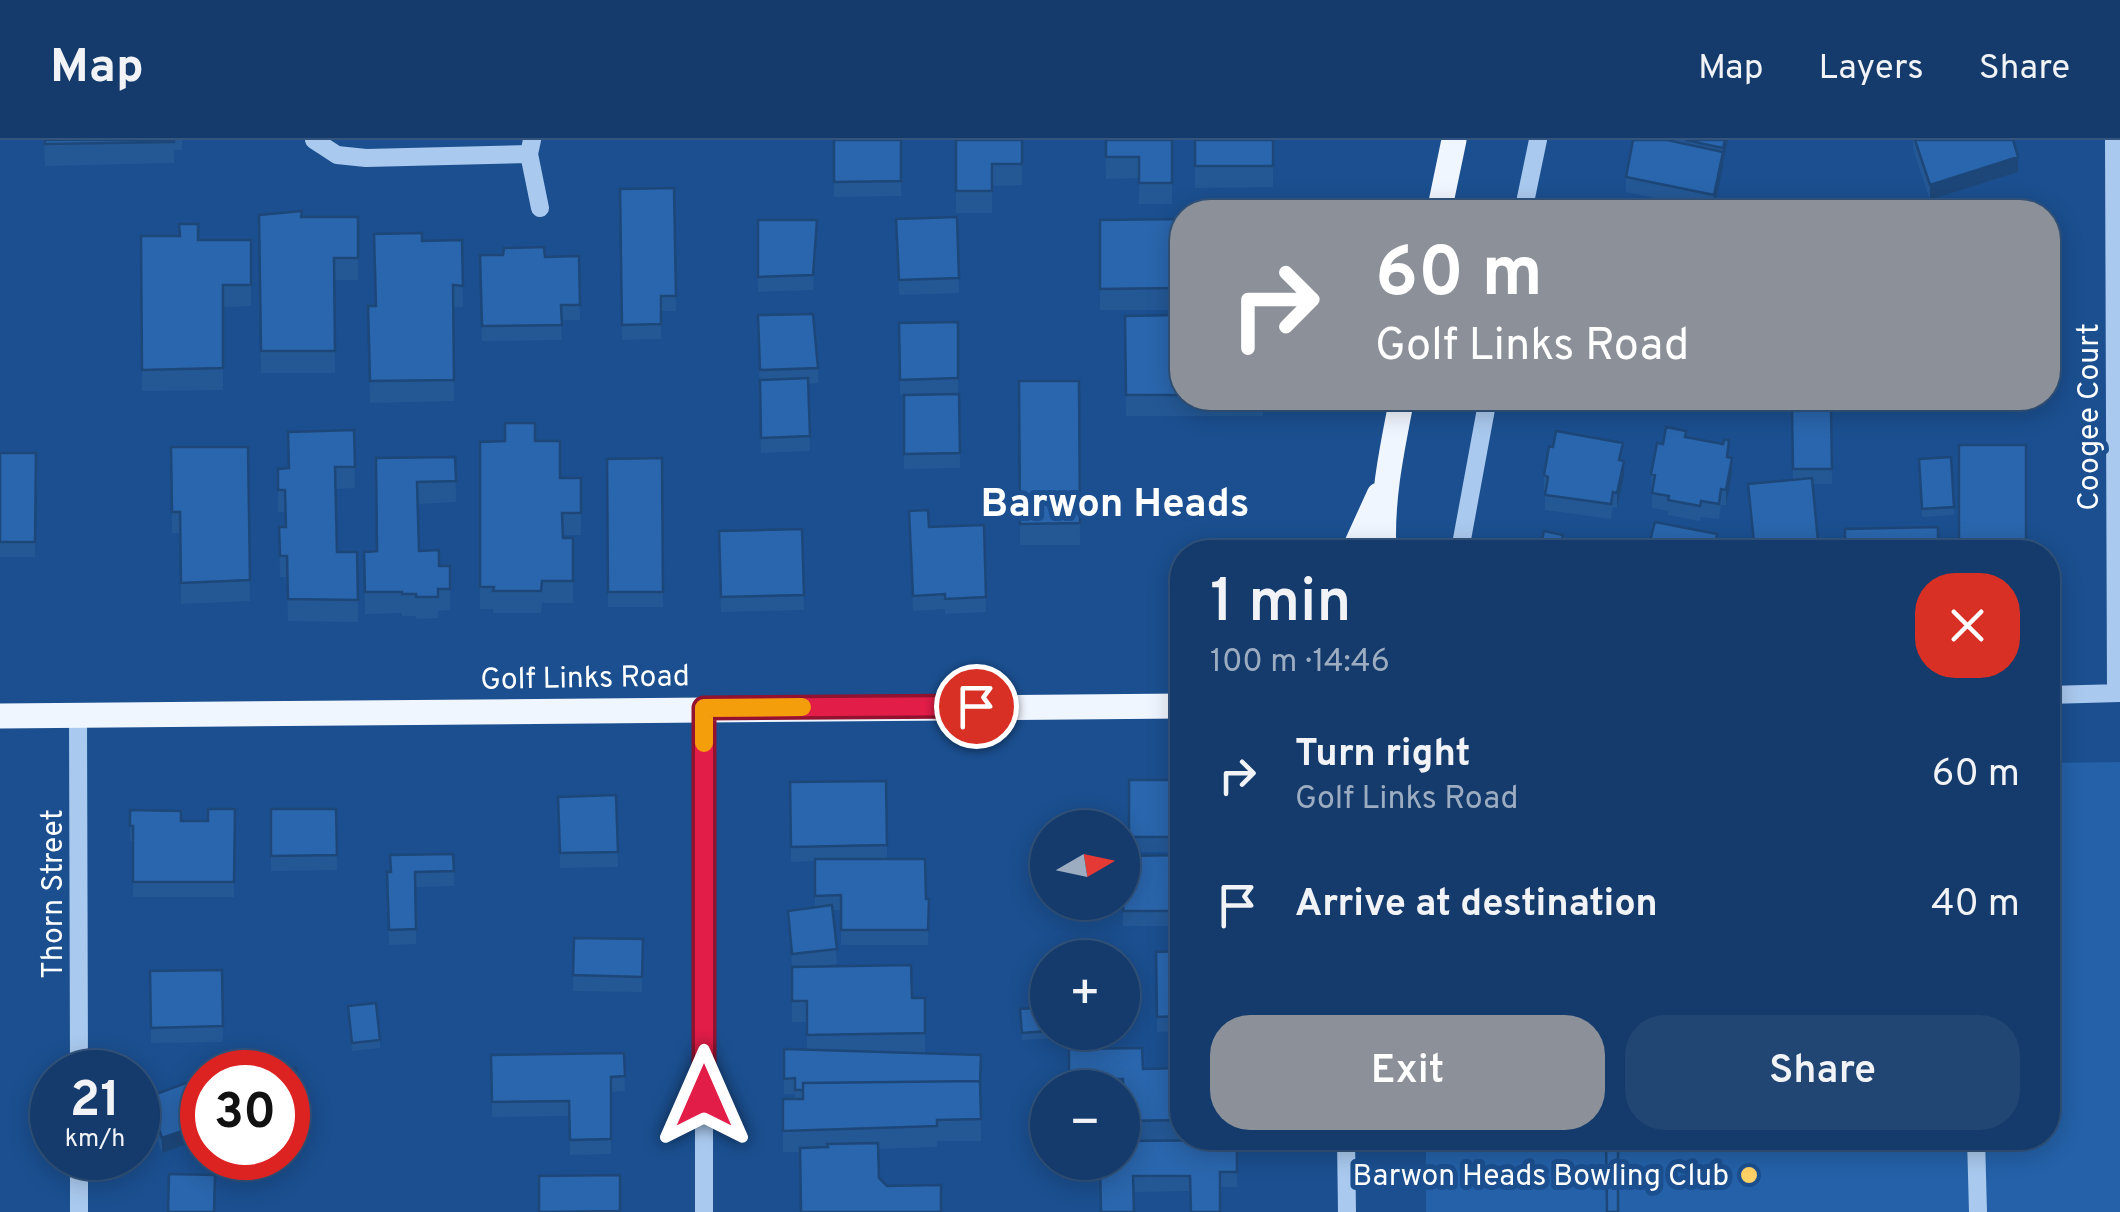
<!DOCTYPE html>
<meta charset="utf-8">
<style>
:root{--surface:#143b6b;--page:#214673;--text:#f1f3f6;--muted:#9dadc1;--line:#33557e;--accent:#8c9099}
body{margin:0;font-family:Overpass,sans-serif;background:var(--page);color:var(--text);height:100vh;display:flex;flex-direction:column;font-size:38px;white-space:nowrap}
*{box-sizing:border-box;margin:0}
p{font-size:32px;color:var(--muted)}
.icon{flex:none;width:55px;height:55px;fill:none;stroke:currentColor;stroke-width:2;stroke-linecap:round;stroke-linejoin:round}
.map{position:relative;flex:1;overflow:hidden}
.drawer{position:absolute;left:1170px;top:400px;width:890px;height:610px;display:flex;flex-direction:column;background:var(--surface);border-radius:40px;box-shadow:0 5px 25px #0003,0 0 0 2px var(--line)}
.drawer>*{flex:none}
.banner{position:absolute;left:1170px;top:60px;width:890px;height:210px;border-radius:40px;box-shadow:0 5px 25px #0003,0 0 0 2px var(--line);background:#8c9099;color:#fff;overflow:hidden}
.needle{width:65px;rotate:81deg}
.tools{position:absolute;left:1030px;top:670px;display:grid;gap:20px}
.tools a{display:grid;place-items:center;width:110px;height:110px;border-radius:50%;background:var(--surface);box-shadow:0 5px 25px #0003,0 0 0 2px var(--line);font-size:50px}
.speed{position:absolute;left:30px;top:910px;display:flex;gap:20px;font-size:50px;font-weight:700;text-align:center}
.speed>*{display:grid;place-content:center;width:130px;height:130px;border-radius:50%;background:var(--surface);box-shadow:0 5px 25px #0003,0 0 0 2px var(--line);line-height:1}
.speed small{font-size:25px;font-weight:400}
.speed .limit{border:15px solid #d22;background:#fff;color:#111}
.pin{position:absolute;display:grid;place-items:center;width:85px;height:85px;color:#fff;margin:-42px;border:5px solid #fff;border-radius:50%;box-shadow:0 2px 10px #0007}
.me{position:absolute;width:110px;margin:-55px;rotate:0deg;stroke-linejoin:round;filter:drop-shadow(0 0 8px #0008)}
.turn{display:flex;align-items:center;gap:35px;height:210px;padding:0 40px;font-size:45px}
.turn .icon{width:130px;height:130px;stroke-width:2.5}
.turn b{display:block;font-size:70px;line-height:85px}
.round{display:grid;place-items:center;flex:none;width:105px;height:105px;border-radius:40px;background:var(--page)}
.summary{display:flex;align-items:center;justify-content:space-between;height:170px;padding:0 40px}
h1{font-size:60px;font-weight:600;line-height:75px}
.primary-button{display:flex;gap:20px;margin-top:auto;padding:20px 40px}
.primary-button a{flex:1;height:115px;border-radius:40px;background:var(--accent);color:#fff;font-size:40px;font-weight:600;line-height:115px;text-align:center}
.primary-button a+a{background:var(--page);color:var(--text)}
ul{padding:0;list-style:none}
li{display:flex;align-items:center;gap:30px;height:130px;padding:0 40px}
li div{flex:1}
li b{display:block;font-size:38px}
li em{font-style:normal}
header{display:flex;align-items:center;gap:60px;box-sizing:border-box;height:140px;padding:0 50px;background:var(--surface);border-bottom:2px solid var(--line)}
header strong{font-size:48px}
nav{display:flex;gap:55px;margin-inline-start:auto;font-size:35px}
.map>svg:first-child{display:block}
.green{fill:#2461a8}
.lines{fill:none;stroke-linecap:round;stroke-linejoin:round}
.minor{stroke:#a9c9ee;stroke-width:18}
.major{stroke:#f0f6ff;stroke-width:25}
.wall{fill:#245895}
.shaded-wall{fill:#1d4779}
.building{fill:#2a66ad;stroke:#1d4779;stroke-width:2.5}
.route-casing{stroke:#92132f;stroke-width:25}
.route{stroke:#e11d48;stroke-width:18}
.slow{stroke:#f59e0b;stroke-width:18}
.poi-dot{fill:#ffd166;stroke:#1b4f8f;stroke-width:4}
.labels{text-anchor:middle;stroke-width:10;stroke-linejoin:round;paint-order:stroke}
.street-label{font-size:30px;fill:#fff;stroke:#1b4f8f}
.poi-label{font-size:30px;fill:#fff;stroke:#1b4f8f;text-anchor:end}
.district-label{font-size:40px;font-weight:bold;fill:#fff;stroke:#1b4f8f}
</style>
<header>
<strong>Map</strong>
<nav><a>Map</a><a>Layers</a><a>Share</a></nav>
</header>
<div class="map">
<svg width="2120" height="1072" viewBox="0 0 2120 1072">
<rect width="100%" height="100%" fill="#1b4f8f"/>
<!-- green -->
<path class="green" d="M2120,622V1072H1426V998H2048V623Z"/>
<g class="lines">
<!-- minor -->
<path class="minor" d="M314,0L337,15L366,18L529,14
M532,0L529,14L540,68
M2114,0L2116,553
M1523,72L1538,0
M1460,410L1488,258
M2048,555L2120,553
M78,575L79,932
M1346,998L1347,1072
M1976,998L1978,1072
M79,1072V1018
M704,1072V568"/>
<!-- major -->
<path class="major" d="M1439,72L1454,0
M1353,412L1379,355
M1384,412C1381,360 1392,309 1402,258
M0,576L1182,566"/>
</g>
<!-- wall -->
<path class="wall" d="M44,0H182V10H174V23L45,26Z
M834,0H901V56L834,57Z
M956,0H1022V45L992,46V73H956Z
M1105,0H1172V64H1139V38L1106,39Z
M1195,0H1273V47L1195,48Z
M1633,0H1728L1714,70L1626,52V37Z
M1913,0H2013L2018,32L1930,60L1913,9Z
M674,48L676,171H661V199L622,200L620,49Z
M259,75L302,77H358V140H334L335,233H261Z
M957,77L959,153L899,155L896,95Z
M1182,79V166H1174V170H1100V80Z
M758,80L817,95L813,150L758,152Z
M141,96L198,100H251V166L223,167V250L142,251Z
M462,100L463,167H453L454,261L370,263L368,166H375L422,101Z
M480,115L545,117L579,116L580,180H561L562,200L482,201Z
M758,175L818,228V243L808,244L810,311L761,313Z
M1182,175V258H1263V276H1126L1125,176Z
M958,182V253L900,255L899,183Z
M1019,241H1079L1080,405H1020Z
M959,254L960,328L904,329V255Z
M1890,258H1920L1919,263Z
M1982,258H2013L2012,263Z
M1831,270L1832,344H1812L1819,412H1754L1748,344L1793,340L1792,271Z
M354,290L355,348L335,349L337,412H357L358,482L288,481L287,437H280L279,387H286L285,372H278V329L288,328Z
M1686,297L1729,318L1732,334L1726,365H1721L1719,379L1701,377L1700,381L1668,375V371L1652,368L1651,334L1663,304Z
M535,301L560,338H581V395H563V398H573V463H542L541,473H493V469H480V302Z
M171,307H248L250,461L181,464L180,393H172Z
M0,313H36L35,417H0Z
M455,317L456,362L418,364L419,411L439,426H450V470L438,471V478L416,479V476H402V473L365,474L364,412L377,411L376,318Z
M1951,317L1954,375L1922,377L1919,319Z
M662,318L663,467H608L607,319Z
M1622,321L1624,336L1617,368L1613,367L1611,379L1545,370V351L1544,350V335Z
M984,385L986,472L945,474V469L913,471L909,387Z
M802,389L804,470L721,472L719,391Z
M1129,640H1182V712H1129Z
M790,642L887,705V719L926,759H929L928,805H841V770H833L837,824L814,827L912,858H925V913L981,915V1001H937V1007L878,1009L879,1038L887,1046L941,1072L800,1012H783V959H795V954H784V909H807V882H792V827L788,771L815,768V721L791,722Z
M616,655L618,727L560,728L558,657Z
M235,669L234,757H133V701H130V670L181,681H208Z
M271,669H336L337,730L271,731Z
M453,714L454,746L416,747V804L389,805L387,732Z
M1182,715V891L1157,892L1156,812L1178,811V786H1123V716Z
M574,798L643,799L642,852L573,851Z
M222,830L223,902L151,903L150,831Z
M348,866L380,900V908L352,911Z
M1048,867V892H1070V897L1022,900L1020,869Z
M1069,909L1143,929L1182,928V998H1239V1000L1224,1001L1237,1000V1047H1220L1190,1051L1133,1052L1124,1001L1122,948H1069Z
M624,913L625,951L611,952V1014L570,1015L569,976L492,977L491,915Z
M288,932L296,943L292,1002L288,1001Z
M202,937V999L162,1013L148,972V957Z"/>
<!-- shaded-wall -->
<path class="shaded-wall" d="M1725,0H1728L1723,23V8Z
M1723,12V27L1714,70V55Z
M2018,17V32L1930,60V45Z
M1732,318V334L1726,365V350Z
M1624,321V336L1617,368V353Z
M202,984V999L162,1013V998Z"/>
<!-- building -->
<path class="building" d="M45,0H174V2L45,4Z
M834,0H901V41L834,42Z
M956,0H1022V24H992V51H956Z
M1106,0H1172V43H1139V17H1106Z
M1195,0H1273V26H1195Z
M1633,0H1667L1723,12L1714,55L1626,37Z
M1685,0H1725L1723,8Z
M1915,0H2013L2018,17L1930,45Z
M674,48L676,156H661V184L622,185L620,49Z
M2000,62V72H1926L1948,63Z
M302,71L301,77H358V118H334L335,211H261L259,75Z
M957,77L959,138L899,140L896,79Z
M1182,79V144H1174V148L1100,149V80Z
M758,80H817L813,135L758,137Z
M179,84H198V100H251V145H223V228L142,230L141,96H180Z
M422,93V101L462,100L463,146L453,145L454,240L370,241L368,166H376L374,94Z
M544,107L545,117L579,116L580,165H561L562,185L482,186L480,115H503L504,108Z
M813,174L818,228L760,230L758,175Z
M1182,175V255H1126L1125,176Z
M958,182V238L900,240L899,183Z
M808,238L810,296L761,298L760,240Z
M1019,241H1079L1080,383L1020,384Z
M959,254L960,313L904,314V255Z
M1831,270L1832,329H1793L1792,271Z
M505,283H535V301H560V338H581V373H562L563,398H573V441H542L541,451H493L494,447H480V302L505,301Z
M1666,287L1686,291L1685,297L1723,304L1724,300H1729L1727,317L1732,318L1726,350L1721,349L1719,364L1701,361L1700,366L1668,360L1669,356L1652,353L1655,335L1651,334L1657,303L1663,304Z
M354,290L355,327H335L337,412H357L358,460L288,459L287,416H280L279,387H286L285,350H278V329L289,328L288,292Z
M1556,291L1623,303L1619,320L1624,321L1617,353L1613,352L1611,364L1545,355L1548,337L1544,335L1549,306L1553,307Z
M1959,305H2026V412H1959Z
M171,307H248L250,440L181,443L180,372H172Z
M0,313H36L35,402H0Z
M455,317L456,341L417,342L419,411L439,410V426H450V449H438V457H416V454H402V452H365L364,412L377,411L376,318Z
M1951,317L1954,367L1922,369L1919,319Z
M662,318L663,452H608L607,319Z
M1812,338L1819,412H1755L1748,344Z
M928,370L929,387L984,385L986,457L945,459V454L913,456L909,371Z
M1655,382L1717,394L1714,411L1718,412H1647Z
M1938,387V412H1845V389Z
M802,389L804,455L721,457L719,391Z
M1544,391L1563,395L1562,399L1602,408L1603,404L1609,406L1608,412H1533L1534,406L1540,408Z
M1129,640H1182V697H1129Z
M886,641L887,705L791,707L790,642Z
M616,655L618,712L560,713L558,657Z
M208,669H235L234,742H133V686H130V670L181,671V681H208Z
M271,669H336L337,715L271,716Z
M453,714L454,731L415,732L416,789L389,790L387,732H391L390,715Z
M1182,715V802H1178V771H1123V716Z
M815,719H925L926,759H929L928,790H841V755L815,756Z
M832,765L837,809L792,814L788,771Z
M574,798L643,799L642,837L573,835Z
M1182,811V876L1157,877L1156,812Z
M911,825L912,858H925V893L807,895V861H792V827Z
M222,830L223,886L151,888L150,831Z
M376,863L380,900L352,903L348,866Z
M1048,867V891L1022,893L1020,869Z
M1142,908L1143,929L1182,928V980L1124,981L1123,939L1069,940V909Z
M784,909L981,915L980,944V941L803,943V950H795V938L784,939Z
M624,913L625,936L611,937V999L570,1000L569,961L492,962L491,915Z
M227,928H296L292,986H288V932H214Z
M202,937V984L162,998L148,957Z
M980,941L981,979L937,980V986L783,991V959H803V943Z
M1606,998H1618V1072H1607Z
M1237,1000V1032H1220V1072H1191L1190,1036H1133L1134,1072H1101L1100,1022H1122V1001Z
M878,1003L879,1038L887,1046L941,1045V1072H801L800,1008L828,1007L827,1004Z
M169,1034L215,1035L214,1072H168Z
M620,1035V1071L539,1072V1036Z"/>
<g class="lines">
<!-- route casing -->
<g class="route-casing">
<path id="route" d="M704,956V568L976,566"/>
</g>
<!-- route -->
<use href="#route" class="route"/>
<!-- slow -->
<path class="slow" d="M704,603V568L802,567"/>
</g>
<!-- markers -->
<circle class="poi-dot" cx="1749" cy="1035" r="10"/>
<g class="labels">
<!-- street labels -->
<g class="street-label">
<text transform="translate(2088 277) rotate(-90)" y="10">Coogee Court</text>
<text transform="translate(585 537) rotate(-1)" y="10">Golf Links Road</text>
<text transform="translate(52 754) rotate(-90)" y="10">Thorn Street</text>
</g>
<!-- poi labels -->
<g class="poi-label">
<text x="1729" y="1045">Barwon Heads Bowling Club</text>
</g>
<!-- district labels -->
<g class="district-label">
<text x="1115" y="376">Barwon Heads</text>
</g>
</g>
</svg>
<div class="tools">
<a><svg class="needle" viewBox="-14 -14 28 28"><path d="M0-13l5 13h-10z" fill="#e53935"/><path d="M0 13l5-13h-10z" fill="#9dadc1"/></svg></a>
<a>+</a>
<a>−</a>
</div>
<div class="speed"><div>21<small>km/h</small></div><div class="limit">30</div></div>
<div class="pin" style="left:976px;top:566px;background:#d93025"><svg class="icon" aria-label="arrive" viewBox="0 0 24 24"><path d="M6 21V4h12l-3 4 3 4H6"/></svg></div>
<svg class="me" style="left:704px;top:956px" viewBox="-20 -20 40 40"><path d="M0-17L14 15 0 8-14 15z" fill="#e11d48" stroke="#fff" stroke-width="4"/></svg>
<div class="banner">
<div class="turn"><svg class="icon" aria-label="right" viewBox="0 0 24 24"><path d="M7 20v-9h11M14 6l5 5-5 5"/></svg><div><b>60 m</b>Golf Links Road</div></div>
</div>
<section class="drawer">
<div class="summary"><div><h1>1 min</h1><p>100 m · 14:46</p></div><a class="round" style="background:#d93025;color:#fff"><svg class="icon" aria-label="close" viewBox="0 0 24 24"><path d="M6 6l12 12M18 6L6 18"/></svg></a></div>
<ul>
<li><svg class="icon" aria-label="right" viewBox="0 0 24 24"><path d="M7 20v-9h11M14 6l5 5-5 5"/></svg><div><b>Turn right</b><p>Golf Links Road</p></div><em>60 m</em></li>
<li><svg class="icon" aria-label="arrive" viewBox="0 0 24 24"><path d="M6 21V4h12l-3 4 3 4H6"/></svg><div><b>Arrive at destination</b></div><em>40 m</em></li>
</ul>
<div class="primary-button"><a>Exit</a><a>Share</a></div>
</section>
</div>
